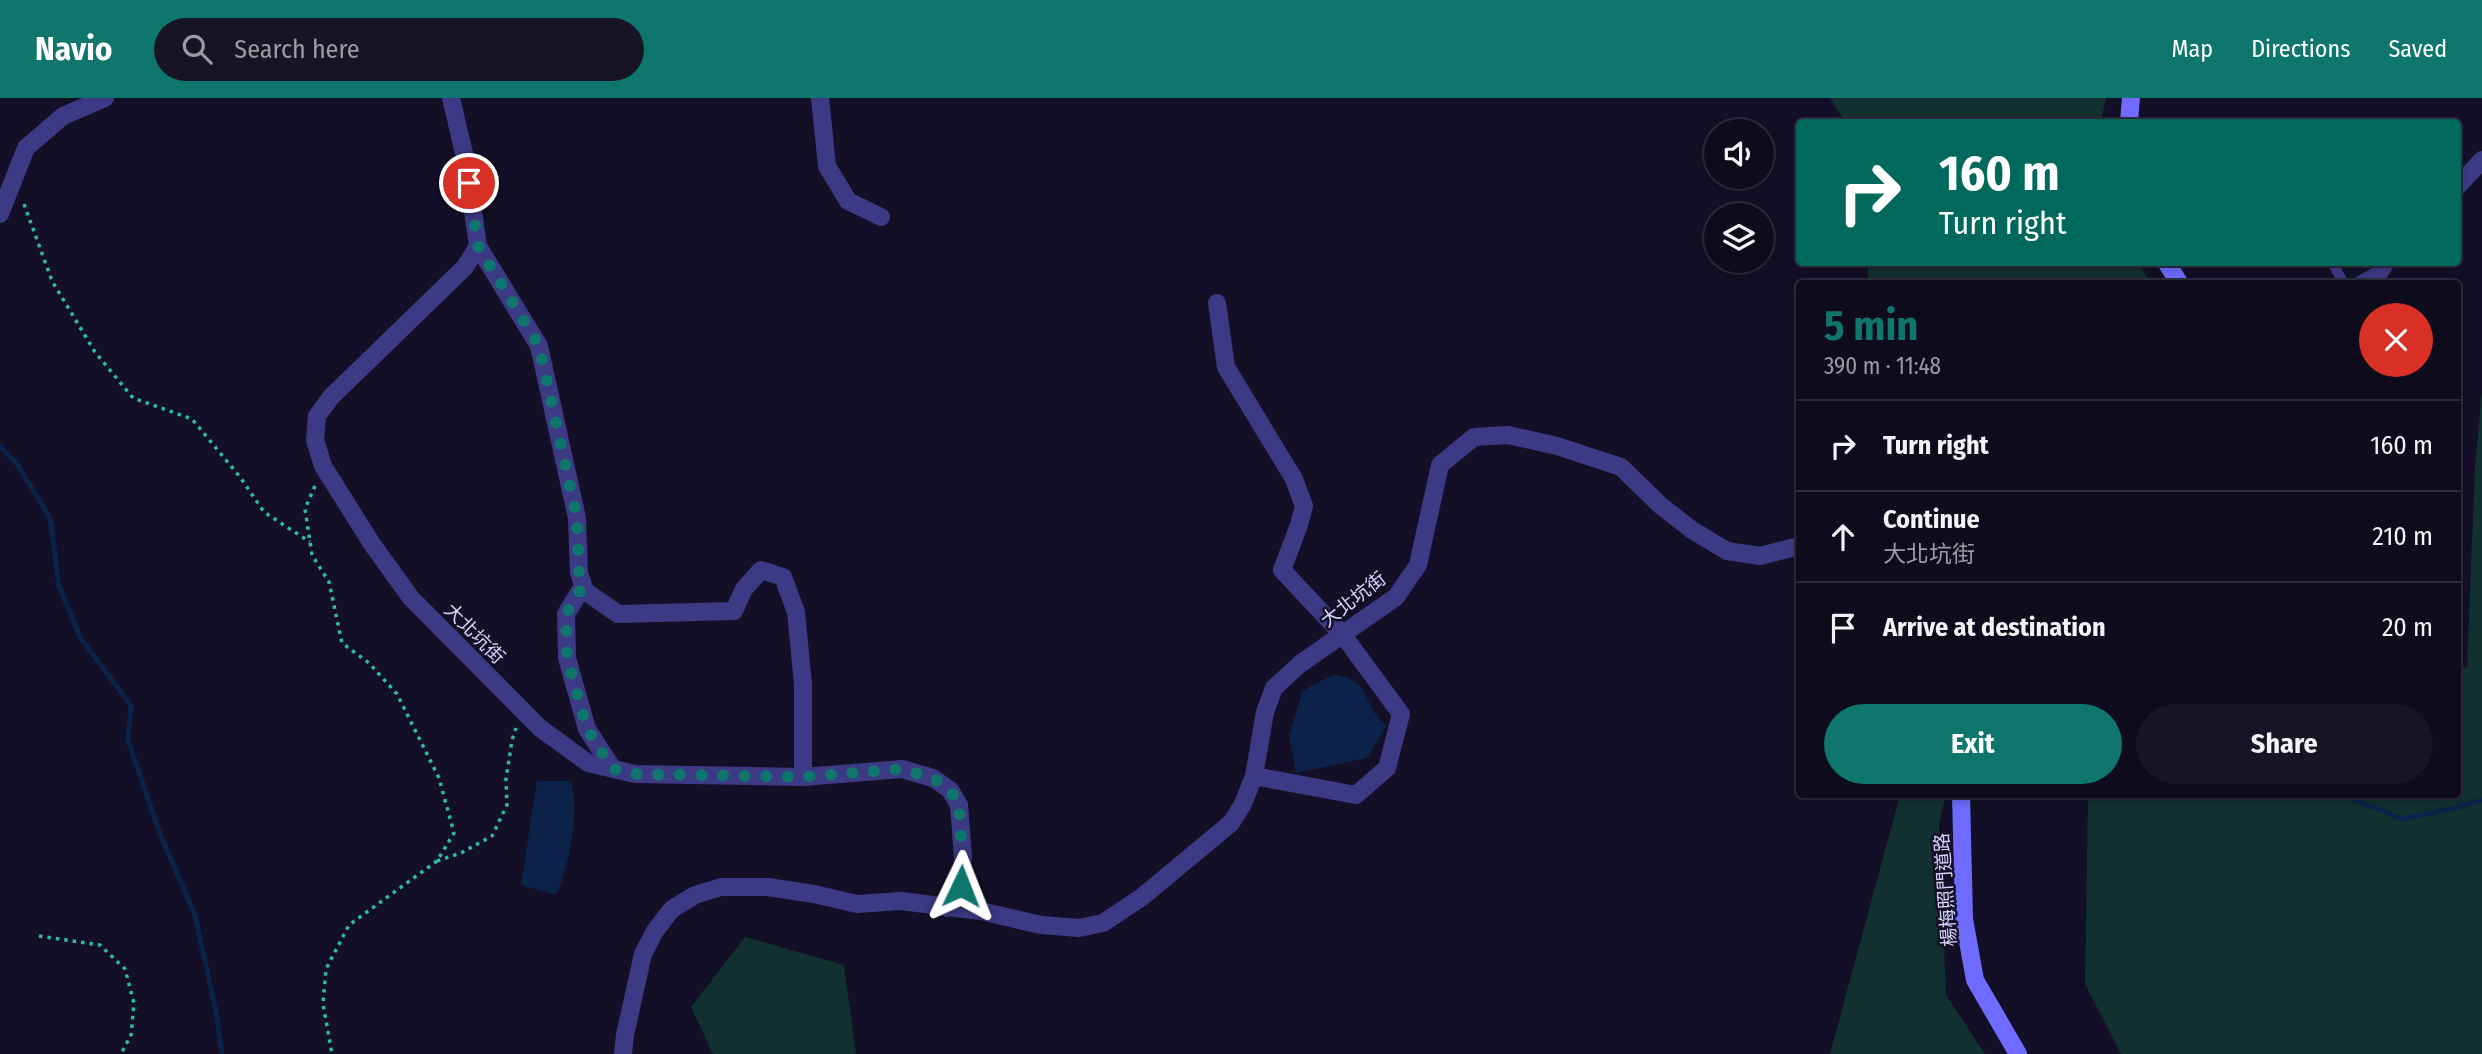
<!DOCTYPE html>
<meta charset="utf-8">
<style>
:root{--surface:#0e0b1c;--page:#171425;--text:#f1f3f6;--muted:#9b9ba3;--line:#2e2b3b;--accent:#0f766e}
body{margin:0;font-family:"Fira Sans Condensed","Noto Sans TC",sans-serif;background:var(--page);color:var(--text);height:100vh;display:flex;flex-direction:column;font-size:26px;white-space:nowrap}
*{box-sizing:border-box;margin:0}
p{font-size:23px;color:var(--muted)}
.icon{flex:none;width:38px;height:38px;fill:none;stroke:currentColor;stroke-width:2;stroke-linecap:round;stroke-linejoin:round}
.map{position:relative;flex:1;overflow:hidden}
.sheet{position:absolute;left:1796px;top:182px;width:665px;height:518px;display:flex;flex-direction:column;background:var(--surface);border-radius:7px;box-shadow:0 4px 10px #0003,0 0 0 2px var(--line)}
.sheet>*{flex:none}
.top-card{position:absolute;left:1796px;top:21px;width:665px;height:147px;border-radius:7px;box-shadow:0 4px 10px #0003,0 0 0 2px var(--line);background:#00695c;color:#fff;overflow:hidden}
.controls{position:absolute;left:1704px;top:21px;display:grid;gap:14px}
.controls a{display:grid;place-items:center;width:70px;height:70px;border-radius:50%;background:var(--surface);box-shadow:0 4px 10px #0003,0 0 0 2px var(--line);font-size:35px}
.pin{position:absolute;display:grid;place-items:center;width:60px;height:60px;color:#fff;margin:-30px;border:4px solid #fff;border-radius:50%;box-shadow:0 2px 7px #0007}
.me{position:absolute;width:77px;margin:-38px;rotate:2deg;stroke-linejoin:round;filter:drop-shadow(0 0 5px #0008)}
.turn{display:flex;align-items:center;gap:24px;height:147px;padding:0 28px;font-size:32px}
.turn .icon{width:91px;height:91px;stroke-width:2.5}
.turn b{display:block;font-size:49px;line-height:60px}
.round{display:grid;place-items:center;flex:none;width:74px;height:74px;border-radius:37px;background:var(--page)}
.summary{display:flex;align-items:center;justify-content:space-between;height:119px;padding:0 28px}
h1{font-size:42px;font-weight:700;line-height:52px;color:var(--accent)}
.primary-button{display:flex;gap:14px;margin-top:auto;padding:14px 28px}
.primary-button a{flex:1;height:80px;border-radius:42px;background:var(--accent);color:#fff;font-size:28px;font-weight:700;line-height:80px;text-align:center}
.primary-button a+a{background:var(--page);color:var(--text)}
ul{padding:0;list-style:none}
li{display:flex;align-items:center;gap:21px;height:91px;padding:0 28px;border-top:2px solid var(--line)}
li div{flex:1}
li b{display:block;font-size:26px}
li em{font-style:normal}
header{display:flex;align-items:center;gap:42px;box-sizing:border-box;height:98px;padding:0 35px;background:var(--accent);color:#fff}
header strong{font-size:33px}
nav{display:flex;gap:38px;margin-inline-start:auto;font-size:24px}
.search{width:490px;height:63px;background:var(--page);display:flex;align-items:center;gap:18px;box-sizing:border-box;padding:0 24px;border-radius:38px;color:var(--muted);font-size:26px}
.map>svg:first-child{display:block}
.green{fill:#12302f}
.water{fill:#0c2248}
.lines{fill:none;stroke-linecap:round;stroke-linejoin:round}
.stream{stroke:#0c2248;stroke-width:5}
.path{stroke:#2fb8b0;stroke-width:3.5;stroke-dasharray:3.5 5;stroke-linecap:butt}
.lane{stroke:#3d3a85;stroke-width:10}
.street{stroke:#3d3a85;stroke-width:18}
.secondary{stroke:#6f6bff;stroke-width:18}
.route{stroke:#0f766e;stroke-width:12;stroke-dasharray:0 21.6}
.labels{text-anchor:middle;stroke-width:5;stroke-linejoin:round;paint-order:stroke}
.street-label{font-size:19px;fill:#d9d4ff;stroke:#130f26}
</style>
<header>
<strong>Navio</strong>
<div class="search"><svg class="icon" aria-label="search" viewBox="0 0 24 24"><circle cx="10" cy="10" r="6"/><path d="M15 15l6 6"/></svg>Search here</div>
<nav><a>Map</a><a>Directions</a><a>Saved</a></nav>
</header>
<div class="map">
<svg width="2482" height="956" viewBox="0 0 2482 956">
<rect width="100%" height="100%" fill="#130f26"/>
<!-- green -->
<path class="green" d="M1830,0H2106L2101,24H1845Z
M1868,164L2139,165L2150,185H1868Z
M2482,292V956H2121L2085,886L2088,697L2457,696V566L2467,570L2475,368Z
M1900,697H1946L1939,726L1946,897L1985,956H1830Z
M745,839L844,867L856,956H713L691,909Z"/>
<!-- water -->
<path class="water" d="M1335,577C1377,585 1358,605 1387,627L1367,660L1296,675L1289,638L1302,594L1316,585Z
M537,683H571C580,712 569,770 556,797L521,787Z"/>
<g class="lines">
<!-- stream -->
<path class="stream" d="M0,348L17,366L50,420L59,488L80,539L131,608L128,642L160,736L195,817L217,919L222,956
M2340,696L2402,721L2451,711L2482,702"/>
<!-- path -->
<path class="path" d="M24,106L52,183L95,254L133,300L192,321L240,379L264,414L310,444
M315,388L305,411L312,457L329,484L342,545L369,565L397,596L439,680L454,735L437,763L349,827L326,871L323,906L332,956
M437,763L461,755L492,738L507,707L506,681L512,642L516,630
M39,838L100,847L125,871L134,905L131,937L121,956"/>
<!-- lane -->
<path class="lane" d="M2332,164L2344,186"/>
<!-- street -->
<path class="street" d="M451,0L466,64L478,148L465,169L331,299L317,318L315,342L323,368L372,446L411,500L540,630L588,665L635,676L803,679L902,671L933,680L950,692L959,707L963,759L961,788L947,810
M820,0L827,68L848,103L881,119
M2457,89L2482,62
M0,116L26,50L63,18L105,0
M478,148L539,248L577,420L579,475L585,493L618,516L734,513L744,491L761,472L783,479L796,514L803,586V679
M2362,186L2378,177L2386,164
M1217,205L1226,269L1294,381L1304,408L1299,427L1282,472L1343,537L1401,616L1387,670L1356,697L1254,678
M583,488L566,516L567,560L587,631L613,671
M623,956L625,937L643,856L655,833L672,811L695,797L721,789H768L814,796L857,806L901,803L981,813L1041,827L1079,830L1103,825L1142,799L1231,725L1243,706L1254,678L1265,614L1274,590L1300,566L1396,499L1418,467L1440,367L1474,339L1508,337L1557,348L1621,369L1660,407L1692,432L1727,453L1760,458L1799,448"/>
<!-- secondary -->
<path class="secondary" d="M2129,24L2131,0
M2166,164L2180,186
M1961,696L1964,821L1975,882L2018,956"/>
</g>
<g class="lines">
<!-- route -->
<path class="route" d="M469,85L478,148L539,248L577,420L579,475L583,488L566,516L567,560L587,631L613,671L635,676L803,679L902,671L933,680L950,692L959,707L962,759L961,788"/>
</g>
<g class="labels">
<!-- street labels -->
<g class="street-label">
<text transform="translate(1353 501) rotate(-38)" y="7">大北坑街</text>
<text transform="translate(475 535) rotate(45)" y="7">大北坑街</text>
<text transform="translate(1945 792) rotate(-94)" y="7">楊梅照門道路</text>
</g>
</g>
</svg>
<div class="controls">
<a><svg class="icon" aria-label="sound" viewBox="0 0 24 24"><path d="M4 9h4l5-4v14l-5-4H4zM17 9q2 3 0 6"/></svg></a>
<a><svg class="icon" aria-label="layers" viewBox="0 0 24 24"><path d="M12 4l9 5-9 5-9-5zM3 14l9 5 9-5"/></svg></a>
</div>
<div class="pin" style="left:469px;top:85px;background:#d93025"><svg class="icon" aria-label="arrive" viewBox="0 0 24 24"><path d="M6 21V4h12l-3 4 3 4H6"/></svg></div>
<svg class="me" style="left:961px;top:788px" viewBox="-20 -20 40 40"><path d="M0-17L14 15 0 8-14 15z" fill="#0f766e" stroke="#fff" stroke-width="4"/></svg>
<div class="top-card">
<div class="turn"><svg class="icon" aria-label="right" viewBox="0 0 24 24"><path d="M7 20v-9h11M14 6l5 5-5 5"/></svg><div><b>160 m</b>Turn right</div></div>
</div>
<section class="sheet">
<div class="summary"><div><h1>5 min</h1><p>390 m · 11:48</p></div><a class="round" style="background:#d93025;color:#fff"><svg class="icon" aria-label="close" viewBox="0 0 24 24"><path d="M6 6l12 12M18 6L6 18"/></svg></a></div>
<ul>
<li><svg class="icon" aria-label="right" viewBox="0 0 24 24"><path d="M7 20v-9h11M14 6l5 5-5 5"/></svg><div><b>Turn right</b></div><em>160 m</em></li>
<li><svg class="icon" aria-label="ahead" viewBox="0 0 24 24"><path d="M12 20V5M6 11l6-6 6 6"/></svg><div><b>Continue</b><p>大北坑街</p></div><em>210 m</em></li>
<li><svg class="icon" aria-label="arrive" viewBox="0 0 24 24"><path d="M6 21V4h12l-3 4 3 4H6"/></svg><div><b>Arrive at destination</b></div><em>20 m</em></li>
</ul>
<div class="primary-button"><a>Exit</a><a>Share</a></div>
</section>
</div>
